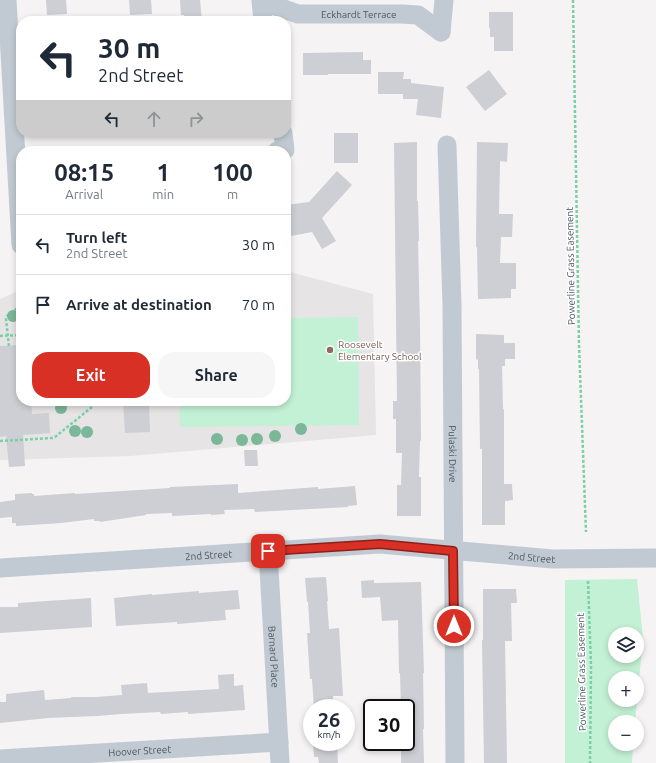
<!DOCTYPE html>
<meta charset="utf-8">
<style>
:root{--surface:#fff;--page:#f6f6f7;--text:#1f2937;--muted:#747a83;--line:#e0e1e3;--accent:#d93025}
body{margin:0;font-family:Ubuntu,sans-serif;background:var(--page);color:var(--text);height:100vh;display:flex;flex-direction:column;font-size:15px;white-space:nowrap}
*{box-sizing:border-box;margin:0}
p{font-size:13px;color:var(--muted)}
.icon{flex:none;width:22px;height:22px;fill:none;stroke:currentColor;stroke-width:2;stroke-linecap:round;stroke-linejoin:round}
.map{position:relative;flex:1;overflow:hidden}
.sheet{position:absolute;left:16px;top:146px;width:275px;height:260px;display:flex;flex-direction:column;background:var(--surface);border-radius:16px;box-shadow:0 2px 6px #0003}
.sheet>*{flex:none}
.top-card{position:absolute;left:16px;top:16px;width:275px;height:122px;border-radius:16px;box-shadow:0 2px 6px #0003;background:#fff;color:var(--text);overflow:hidden}
.controls{position:absolute;left:608px;top:627px;display:grid;gap:8px}
.controls a{display:grid;place-items:center;width:36px;height:36px;border-radius:50%;background:var(--surface);box-shadow:0 2px 6px #0003;font-size:20px}
.speed{position:absolute;left:303px;top:699px;display:flex;gap:8px;font-size:20px;font-weight:700;text-align:center}
.speed>*{display:grid;place-content:center;width:52px;height:52px;border-radius:50%;background:var(--surface);box-shadow:0 2px 6px #0003;line-height:1}
.speed small{font-size:10px;font-weight:400}
.speed .limit{border:2px solid #111;border-radius:6px;background:#fff;color:#111}
.pin{position:absolute;display:grid;place-items:center;width:34px;height:34px;color:#fff;margin:-17px;border-radius:8px;box-shadow:0 2px 6px #0006}
.me{position:absolute;width:44px;margin:-22px;rotate:0deg;stroke-linejoin:round;filter:drop-shadow(0 0 3px #0008)}
.turn{display:flex;align-items:center;gap:14px;height:84px;padding:0 16px;font-size:18px}
.turn .icon{width:52px;height:52px;stroke-width:2.5}
.turn b{display:block;font-size:28px;line-height:34px}
.lanes{display:flex;align-items:center;height:38px;padding:0 16px;background:#0003;justify-content:center;gap:20px;direction:ltr}
.lanes .off{opacity:.35}
.eta{display:flex;justify-content:space-evenly;align-items:center;height:68px;text-align:center}
.eta b{font-size:24px;font-weight:700;line-height:28px}
.action{display:flex;gap:8px;margin-top:auto;padding:8px 16px}
.action a{flex:1;height:46px;border-radius:16px;background:var(--accent);color:#fff;font-size:16px;font-weight:700;line-height:46px;text-align:center}
.action a+a{background:var(--page);color:var(--text)}
ul{padding:0;list-style:none}
li{display:flex;align-items:center;gap:12px;height:60px;padding:0 16px;border-top:1px solid var(--line)}
li div{flex:1}
li b{display:block;font-size:15px}
li em{font-style:normal}
.map>svg:first-child{display:block}
.education{fill:#e6e4e5}
.green{fill:#c3f1d5;fill-rule:evenodd}
.building{fill:#cdcfd5}
.lines{fill:none;stroke-linecap:round;stroke-linejoin:round}
.path{stroke:#7ad0a6;stroke-width:2.5;stroke-dasharray:3 2;stroke-linecap:butt}
.minor{stroke:#c1cad2;stroke-width:19}
.tree{fill:#7bb799}
.route-casing{stroke:#8d1f18;stroke-width:10}
.route{stroke:#d93025;stroke-width:7}
.education-dot{fill:#8d6e63;stroke:#fff;stroke-width:1.5}
.labels{text-anchor:middle;stroke-width:3;stroke-linejoin:round;paint-order:stroke}
.street-label{font-size:10px;fill:#4a5661;stroke:#fff}
.education-label{font-size:10px;fill:#785e54;stroke:#fff;text-anchor:start}
</style>
<div class="map">
<svg width="656" height="763" viewBox="0 0 656 763">
<rect width="100%" height="100%" fill="#f5f3f3"/>
<!-- education -->
<path class="education" d="M286,271L373,294L376,435L130,456L0,460V299L21,290V401H286Z"/>
<!-- green -->
<path class="green" d="M358,317L359,425L180,427L179,401H286V318Z
M637,579L643,638L635,722H615V744H633L632,763H565V580ZM615,634H637V656H615ZM615,678H637V700H615Z"/>
<!-- building -->
<path class="building" d="M46,0H66L67,14L47,15Z
M129,0H151L152,14L130,15Z
M180,0H200L202,21H184V15H181Z
M489,12H513V51H494V37H490V28H489Z
M363,52V60H371V74H328V75H303V53Z
M489,70L507,94L485,111L466,87Z
M378,72H404L403,79H411V83L444,87L441,118L416,115L418,99H403V94H378Z
M334,133H358V163H334Z
M417,142V201H418L419,241H418L420,327L421,441H420L419,477H421V516H397V485H401L402,453H396V419H393V401H397L394,143Z
M477,142L508,143L507,162L500,161L499,214H513L512,237H501L500,263H516V289H511V298L478,299L477,247H476Z
M337,171L352,185L322,218L336,241L322,249L312,232L286,237V205L309,202Z
M476,334L504,335V343H515V359H505V366H502L503,409H504V484H512L513,500L505,501V525H482V449H480L479,369H478V360L476,359Z
M21,345V401H31L32,414L49,413L50,433L23,435L25,466L9,467L6,436L0,437V346Z
M123,401H149L150,432L125,433Z
M244,450H257L258,466H245Z
M238,484V493L318,487V489L355,486L357,505L348,506V507L255,512L254,509L224,510L225,514L211,515V514L172,516V513L146,514V515L100,522V521H94V519L61,523L16,526V523H12V517L0,518V502L15,500V494L32,493V494H34V496L75,493V494L170,488V487Z
M326,577L328,601H327L329,629L339,628L343,696H333L334,708H314L312,679H310L307,633H310L308,602H307L305,578Z
M374,580V583L421,582L424,673H423L424,729H423L424,763H401V745H406V708H401L400,673H399L398,620L382,621L380,597L362,598L361,581Z
M483,589H516L517,603H511L512,641H505L507,763H484L482,640H483Z
M238,590L240,609L225,610L226,620L177,624V622L116,626L114,598L152,594V595L199,591V593Z
M91,598L92,627L0,633V607H18V603Z
M234,674V686L243,685L245,710L188,714V712L161,714L160,712L122,714L97,716L48,718L0,723V702H6V694L44,690L45,700L71,698V697H96L122,695L121,685L147,683L148,693L219,689L218,675Z
M313,742H337L338,763H319L318,757H314Z"/>
<g class="lines">
<!-- path -->
<path class="path" d="M573,0L579,345L586,532
M0,336L21,335
M9,346L6,319L7,316L21,305
M0,441L52,438L55,437L92,407
M588,581L591,666L590,763"/>
<!-- minor -->
<g class="minor">
<path d="M7,0L21,245"/>
<path id="s1" d="M263,21L261,1L298,14H402L418,15L441,32"/>
<path d="M441,32L444,0"/>
<path id="s2" d="M447,145L452,306L455,763"/>
<path d="M277,151L285,150L283,133"/>
<path id="s3" d="M268,551L280,763"/>
<path id="s4" d="M0,568L380,544L553,559L656,558"/>
<path id="s5" d="M0,759L279,742"/>
</g>
</g>
<!-- trees -->
<g class="tree">
<circle cx="13" cy="316" r="6"/>
<circle cx="61" cy="408" r="6"/>
<circle cx="301" cy="429" r="6"/>
<circle cx="75" cy="431" r="6"/>
<circle cx="87" cy="432" r="6"/>
<circle cx="275" cy="436" r="6"/>
<circle cx="217" cy="439" r="6"/>
<circle cx="257" cy="439" r="6"/>
<circle cx="242" cy="440" r="6"/>
</g>
<g class="lines">
<!-- route casing -->
<g class="route-casing">
<path id="route" d="M268,551L380,544L453,551L454,626"/>
</g>
<!-- route -->
<use href="#route" class="route"/>
</g>
<!-- markers -->
<circle class="education-dot" cx="330" cy="350" r="4"/>
<g class="labels">
<!-- street labels -->
<g class="street-label">
<text dy="4" stroke="none"><textPath href="#s1" startOffset="120">Eckhardt Terrace</textPath></text>
<text transform="translate(570 266) rotate(-91)" y="4">Powerline Grass Easement</text>
<text dy="4" stroke="none"><textPath href="#s2" startOffset="309">Pulaski Drive</textPath></text>
<text dy="4" stroke="none"><textPath href="#s4" startOffset="209">2nd Street</textPath></text>
<text dy="4" stroke="none"><textPath href="#s4" startOffset="533">2nd Street</textPath></text>
<text dy="4" stroke="none"><textPath href="#s3" startOffset="106">Barnard Place</textPath></text>
<text transform="translate(581 672) rotate(-91)" y="4">Powerline Grass Easement</text>
<text dy="4" stroke="none"><textPath href="#s5" startOffset="140">Hoover Street</textPath></text>
</g>
<!-- education labels -->
<g class="education-label">
<text x="338" y="348">Roosevelt<tspan x="338" dy="12">Elementary School</tspan></text>
</g>
</g>
</svg>
<div class="controls">
<a><svg class="icon" aria-label="layers" viewBox="0 0 24 24"><path d="M12 4l9 5-9 5-9-5zM3 14l9 5 9-5"/></svg></a>
<a>+</a>
<a>−</a>
</div>
<div class="speed"><div>26<small>km/h</small></div><div class="limit">30</div></div>
<div class="pin" style="left:268px;top:551px;background:#d93025"><svg class="icon" aria-label="arrive" viewBox="0 0 24 24"><path d="M6 21V4h12l-3 4 3 4H6"/></svg></div>
<svg class="me" style="left:454px;top:626px" viewBox="-20 -20 40 40"><circle r="17" fill="#d93025" stroke="#fff" stroke-width="3"/><path d="M0-11L8 9 0 5-8 9z" fill="#fff"/></svg>
<div class="top-card">
<div class="turn"><svg class="icon" aria-label="left" viewBox="0 0 24 24"><path d="M17 20v-9H6M10 6l-5 5 5 5"/></svg><div><b>30 m</b>2nd Street</div></div>
<div class="lanes"><svg class="icon" aria-label="left" viewBox="0 0 24 24"><path d="M17 20v-9H6M10 6l-5 5 5 5"/></svg><svg class="icon off" aria-label="ahead" viewBox="0 0 24 24"><path d="M12 20V5M6 11l6-6 6 6"/></svg><svg class="icon off" aria-label="right" viewBox="0 0 24 24"><path d="M7 20v-9h11M14 6l5 5-5 5"/></svg></div>
</div>
<section class="sheet">
<div class="eta">
<div><b>08:15</b><p>Arrival</p></div>
<div><b>1</b><p>min</p></div>
<div><b>100</b><p>m</p></div>
</div>
<ul>
<li><svg class="icon" aria-label="left" viewBox="0 0 24 24"><path d="M17 20v-9H6M10 6l-5 5 5 5"/></svg><div><b>Turn left</b><p>2nd Street</p></div><em>30 m</em></li>
<li><svg class="icon" aria-label="arrive" viewBox="0 0 24 24"><path d="M6 21V4h12l-3 4 3 4H6"/></svg><div><b>Arrive at destination</b></div><em>70 m</em></li>
</ul>
<div class="action"><a>Exit</a><a>Share</a></div>
</section>
</div>
